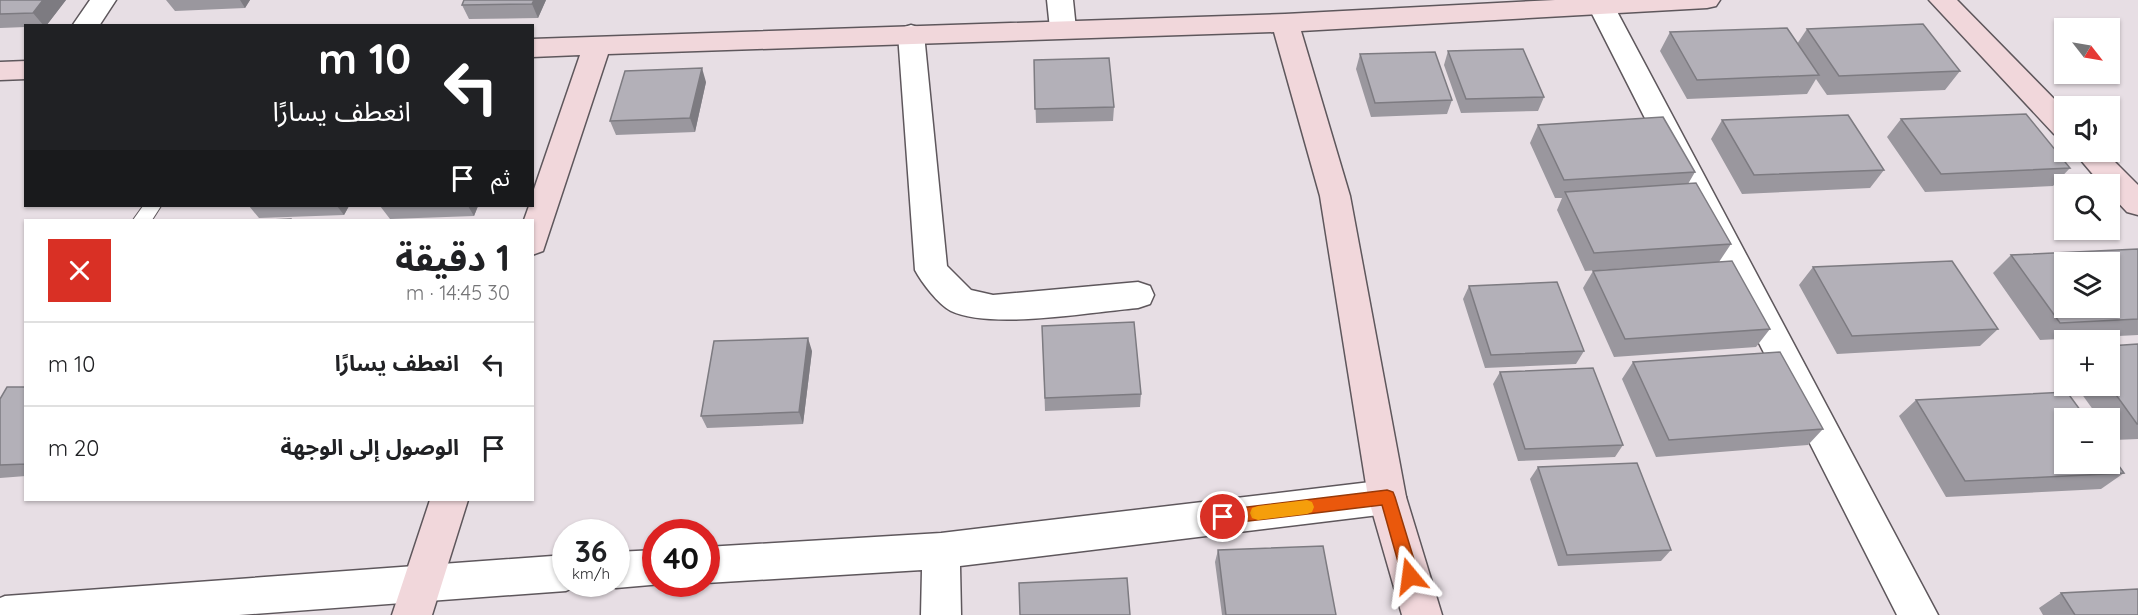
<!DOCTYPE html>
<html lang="ar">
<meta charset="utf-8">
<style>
:root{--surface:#fff;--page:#f6f6f6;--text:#202124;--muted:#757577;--line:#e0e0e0}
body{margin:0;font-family:Quicksand,"Noto Sans Arabic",sans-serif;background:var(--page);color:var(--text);direction:rtl;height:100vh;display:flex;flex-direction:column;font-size:22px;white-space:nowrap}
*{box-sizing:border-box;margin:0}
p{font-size:20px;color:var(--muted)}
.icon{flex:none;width:33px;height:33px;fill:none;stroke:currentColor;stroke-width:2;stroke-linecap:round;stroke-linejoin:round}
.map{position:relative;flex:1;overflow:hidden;direction:ltr}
.details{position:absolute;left:24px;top:219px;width:510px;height:282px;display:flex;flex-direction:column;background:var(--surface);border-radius:0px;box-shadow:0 2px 4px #0004;direction:rtl}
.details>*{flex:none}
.top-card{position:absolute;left:24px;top:24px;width:510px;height:183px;border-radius:0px;box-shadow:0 2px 4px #0004;direction:rtl;background:#202124;color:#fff;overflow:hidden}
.needle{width:39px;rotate:121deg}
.controls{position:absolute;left:2054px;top:18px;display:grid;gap:12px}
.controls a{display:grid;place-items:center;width:66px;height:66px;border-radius:0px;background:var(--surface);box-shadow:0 2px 4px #0004;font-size:30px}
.speed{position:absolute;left:552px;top:519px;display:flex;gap:12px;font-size:30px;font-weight:700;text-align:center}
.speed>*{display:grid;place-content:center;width:78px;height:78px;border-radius:50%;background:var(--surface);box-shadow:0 2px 4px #0004;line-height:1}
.speed small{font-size:15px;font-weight:400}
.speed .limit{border:9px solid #d22;background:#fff;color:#111}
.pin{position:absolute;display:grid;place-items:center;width:51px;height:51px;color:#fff;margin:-26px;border:3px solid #fff;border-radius:50%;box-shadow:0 2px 6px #0007}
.me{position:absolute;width:66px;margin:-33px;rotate:344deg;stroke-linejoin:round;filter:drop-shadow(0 0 4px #0008)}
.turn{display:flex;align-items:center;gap:21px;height:126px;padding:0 24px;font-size:27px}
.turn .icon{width:78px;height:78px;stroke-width:2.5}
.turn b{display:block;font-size:42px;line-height:51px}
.then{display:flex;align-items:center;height:57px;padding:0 24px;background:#0003;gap:12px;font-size:22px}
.round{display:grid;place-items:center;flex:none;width:63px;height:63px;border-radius:0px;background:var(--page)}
.head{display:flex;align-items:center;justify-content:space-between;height:102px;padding:0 24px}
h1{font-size:36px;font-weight:700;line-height:45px}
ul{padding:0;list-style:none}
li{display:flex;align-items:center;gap:18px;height:84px;padding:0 24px;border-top:2px solid var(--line)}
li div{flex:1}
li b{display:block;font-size:22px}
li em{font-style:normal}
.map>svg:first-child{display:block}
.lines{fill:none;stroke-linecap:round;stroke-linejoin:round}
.lane-casing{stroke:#5e575c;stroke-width:2}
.street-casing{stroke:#5e575c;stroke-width:3}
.secondary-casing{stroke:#5e575c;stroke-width:3}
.lane{fill:#fff;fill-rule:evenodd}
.street{fill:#fff;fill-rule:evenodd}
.secondary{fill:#f1d7db;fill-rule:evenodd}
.wall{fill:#9a979e}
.shaded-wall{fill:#7d7b81}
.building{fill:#b3b0b8;stroke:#7d7b81;stroke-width:1.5;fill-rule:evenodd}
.route{fill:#ea580c;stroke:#983908;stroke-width:1.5}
.slow{fill:#f59e0b}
</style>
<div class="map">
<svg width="2138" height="615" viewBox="0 0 2138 615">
<rect width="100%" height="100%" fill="#e7dee4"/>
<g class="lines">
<!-- lane casing -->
<g class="lane-casing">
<path id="lane" d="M143,206H161L152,220H133Z"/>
</g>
<!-- street casing -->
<g class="street-casing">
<path id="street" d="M90,0H116L99,26H72Z
M1047,0H1073L1076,29L1072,35L1063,38L1054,35L1050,29Z
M1590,0H1610L1613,4L1938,615H1897L1587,4Z
M911,25L921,28L924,34L947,266L971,290L993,295L1138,282L1150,286L1154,295L1150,304L1138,308C1091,312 991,330 951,311C938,304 922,283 915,270L898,34L901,28Z
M1387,480L1400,485L1406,497L1400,509L1387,514L960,566L961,615H921L922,570L706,583V547L941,533Z
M656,550V584H662L616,588L604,584H616V552Z
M566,555V584H581L566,591L239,615H0V598L5,596Z"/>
</g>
<!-- secondary casing -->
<g class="secondary-casing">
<path id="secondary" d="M1555,0H1720L1716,6L1707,8L1301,31L1350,196L1406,497L1442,615H1402L1368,497L1320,196L1274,32L608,54L543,251L532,255V220H524L529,206H532V195L580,55L532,57V39L1285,14Z
M1929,0H1957L2064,109V137L2054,134Z
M26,61V79L0,80V62Z
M2074,152H2105L2138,185V215L2127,212L2109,193V184H2101Z
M430,500H468L432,615H392Z"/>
</g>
<!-- lane -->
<use href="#lane" class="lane"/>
<!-- street -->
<use href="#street" class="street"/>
<!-- secondary -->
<use href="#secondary" class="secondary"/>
</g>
<!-- wall -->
<path class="wall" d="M0,0H66L46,26H26V27L0,28Z
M166,0H250L245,8L175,11Z
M546,0L538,18L469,19L462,5Z
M1807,29L1960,71L1945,90L1827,95L1816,79L1807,94L1687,99L1660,51L1670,32L1797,44Z
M1448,51L1544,97L1538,111L1461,113L1444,65Z
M1360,54L1452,100L1447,114L1371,117L1356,69Z
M1034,60L1114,107L1113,121L1036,123Z
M706,82L695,132L616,135L610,121Z
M1901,119L2070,168L2053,186L1925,192L1887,137Z
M1722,120L1884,170L1870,188L1742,194L1711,139Z
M1538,125L1695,172L1688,184L1731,244L1719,262L1770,329L1756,347L1614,357L1583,288L1593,271L1704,263L1585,271L1557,210L1562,198H1555L1530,143Z
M249,206H349L344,215L259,218Z
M380,206H478L474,216L390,219Z
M2138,249V335L2040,340L1993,273L2011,255Z
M1813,267L1998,329L1980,346L1837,354L1799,285Z
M1469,286L1584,351L1576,364L1485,368L1463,299Z
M1042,326L1141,394L1140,407L1045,411Z
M2138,344V439L2114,440L2109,432V418H2099L2076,386H2109Z
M812,351L803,424L707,428L701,416Z
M1633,362L1823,429L1808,445L1656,457L1622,379Z
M1500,372L1623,445L1615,457L1518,461L1493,384Z
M26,387V476L0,478V399Z
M1916,400L2124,473L2101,489L1946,497L1899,416Z
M1538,467L1671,550L1661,561L1558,566L1530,479Z
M1218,550L1336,615H1222L1215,562Z
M2061,593L2138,615H2043L2039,608Z"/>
<!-- shaded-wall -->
<path class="shaded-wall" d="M43,0H66L46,26H44L33,13Z
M240,0H250L245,8Z
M534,0H546L538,18L532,4Z
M702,68L706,82L695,132L690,118Z
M337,206H349L344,215Z
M468,206H478L474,216Z
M808,338L812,351L803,424L799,412Z"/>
<!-- building -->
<path class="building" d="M0,0H43L33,13L0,14Z
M464,0H534L532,4L462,5Z
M1923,24L1960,71L1839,76L1807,29Z
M1787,28L1819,75L1697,80L1670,32Z
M1523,49L1544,97L1466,99L1448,51Z
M1435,52L1452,100L1375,103L1360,54Z
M1109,58L1114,107L1035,109L1034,60Z
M702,68L690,118L610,121L625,71Z
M2026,114L2070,168L1941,174L1901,119Z
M1848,115L1884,170L1754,175L1722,120Z
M1663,117L1695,172L1564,180L1538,125Z
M1696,183L1731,244L1594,253L1565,192Z
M291,219V220H270Z
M2138,249V319L2060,323L2011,255ZM2064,262H2109V308H2064Z
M1732,261L1770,329L1625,339L1593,271Z
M1952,261L1998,329L1852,336L1813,267Z
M1557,282L1584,351L1491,355L1469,286Z
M1134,322L1141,394L1045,398L1042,326Z
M808,338L799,412L701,416L714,341Z
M2138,344V424H2137L2109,385V346Z
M1780,352L1823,429L1669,440L1633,362Z
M1593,368L1623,445L1525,449L1500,372Z
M7,387H26V464L0,465V399Z
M2067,392L2086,418H2064V464H2109V452L2124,473L1965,481L1916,400Z
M1637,463L1671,550L1567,555L1538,467Z
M1323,546L1336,615H1226L1218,550Z
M1127,578L1130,615H1020L1019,583Z
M2138,589V615H2075L2061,593Z"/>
<!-- route -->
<path class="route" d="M1387,490L1393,492L1395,497L1419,576L1416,581L1410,583L1405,581L1402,576L1382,505L1223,524L1217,522L1215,517L1217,512L1223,510Z"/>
<!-- slow -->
<path class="slow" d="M1307,500L1312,502L1314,507L1312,512L1307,514L1258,520L1252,518L1250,513L1252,508L1258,506Z"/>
</svg>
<div class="controls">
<a><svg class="needle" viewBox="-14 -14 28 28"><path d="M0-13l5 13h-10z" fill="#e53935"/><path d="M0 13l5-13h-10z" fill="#757577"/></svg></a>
<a><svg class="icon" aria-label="sound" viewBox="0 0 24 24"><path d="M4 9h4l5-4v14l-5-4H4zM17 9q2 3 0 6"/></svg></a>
<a><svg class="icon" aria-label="search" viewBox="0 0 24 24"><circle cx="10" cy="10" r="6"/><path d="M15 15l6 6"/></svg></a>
<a><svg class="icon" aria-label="layers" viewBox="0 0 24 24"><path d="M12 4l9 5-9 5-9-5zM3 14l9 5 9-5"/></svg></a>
<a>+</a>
<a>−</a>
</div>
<div class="speed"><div>36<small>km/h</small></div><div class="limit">40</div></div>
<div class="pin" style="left:1223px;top:517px;background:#d93025"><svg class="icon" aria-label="arrive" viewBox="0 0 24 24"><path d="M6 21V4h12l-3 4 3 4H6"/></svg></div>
<svg class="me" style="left:1410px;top:576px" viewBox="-20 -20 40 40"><path d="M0-17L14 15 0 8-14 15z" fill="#ea580c" stroke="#fff" stroke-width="4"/></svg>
<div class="top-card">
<div class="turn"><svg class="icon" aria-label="left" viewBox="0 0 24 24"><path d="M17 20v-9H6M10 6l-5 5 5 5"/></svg><div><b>10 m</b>انعطف يسارًا</div></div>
<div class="then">ثم<svg class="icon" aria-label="arrive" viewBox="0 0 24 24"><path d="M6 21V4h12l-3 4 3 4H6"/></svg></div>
</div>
<section class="details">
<div class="head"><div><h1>1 دقيقة</h1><p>30 m · 14:45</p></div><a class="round" style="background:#d93025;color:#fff"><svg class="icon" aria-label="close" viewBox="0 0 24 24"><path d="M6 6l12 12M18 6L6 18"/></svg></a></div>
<ul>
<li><svg class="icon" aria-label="left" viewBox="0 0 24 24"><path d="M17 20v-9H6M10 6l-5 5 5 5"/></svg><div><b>انعطف يسارًا</b></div><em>10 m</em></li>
<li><svg class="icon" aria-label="arrive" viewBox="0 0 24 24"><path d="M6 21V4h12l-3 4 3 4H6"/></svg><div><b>الوصول إلى الوجهة</b></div><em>20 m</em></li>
</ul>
</section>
</div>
